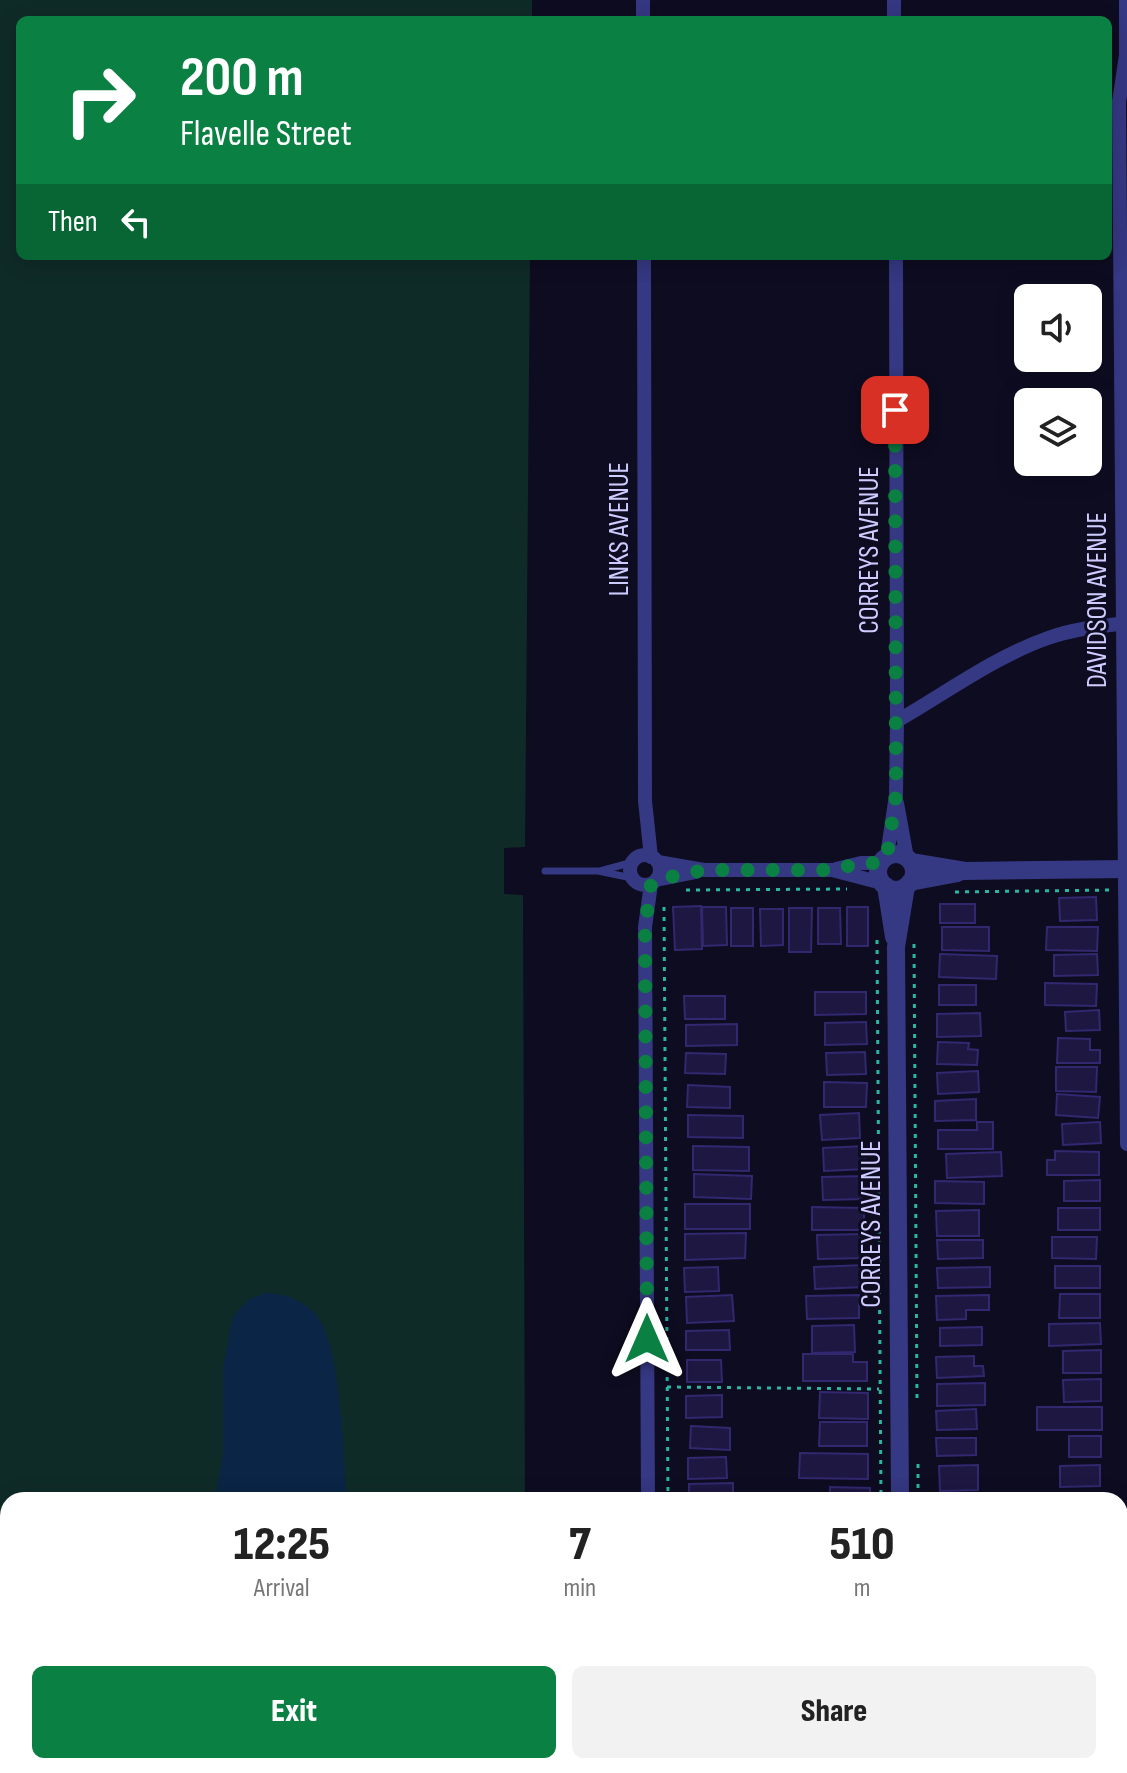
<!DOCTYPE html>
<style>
:root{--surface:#fff;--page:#f2f2f2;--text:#222;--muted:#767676;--accent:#0b8043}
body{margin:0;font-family:"Sofia Sans Condensed",sans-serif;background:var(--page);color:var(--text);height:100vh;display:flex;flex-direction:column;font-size:30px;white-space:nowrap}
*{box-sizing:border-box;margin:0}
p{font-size:26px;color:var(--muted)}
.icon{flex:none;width:44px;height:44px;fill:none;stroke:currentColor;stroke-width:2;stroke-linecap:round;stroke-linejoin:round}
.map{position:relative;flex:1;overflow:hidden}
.panel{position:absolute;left:0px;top:1492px;width:1128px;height:282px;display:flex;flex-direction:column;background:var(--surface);border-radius:24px 24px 0 0;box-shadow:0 4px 20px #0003}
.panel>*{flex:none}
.guide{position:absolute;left:16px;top:16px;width:1096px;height:244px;border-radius:12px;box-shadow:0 4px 20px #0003;background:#0b8043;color:#fff;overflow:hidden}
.tools{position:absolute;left:1014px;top:284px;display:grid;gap:16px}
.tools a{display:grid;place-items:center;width:88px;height:88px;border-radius:12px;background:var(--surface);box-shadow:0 4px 20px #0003;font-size:40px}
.pin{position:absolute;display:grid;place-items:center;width:68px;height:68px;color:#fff;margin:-34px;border-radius:16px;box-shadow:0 4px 12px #0006}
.me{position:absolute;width:88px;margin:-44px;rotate:0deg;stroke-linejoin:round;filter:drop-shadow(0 0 6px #0008)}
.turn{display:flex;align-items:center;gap:28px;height:168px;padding:0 32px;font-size:36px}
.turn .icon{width:104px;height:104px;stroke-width:2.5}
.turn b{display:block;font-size:56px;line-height:68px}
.then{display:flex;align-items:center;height:76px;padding:0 32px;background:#0003;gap:16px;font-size:30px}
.eta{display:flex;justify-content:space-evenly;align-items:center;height:136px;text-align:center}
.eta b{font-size:48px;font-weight:800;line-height:56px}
.button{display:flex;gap:16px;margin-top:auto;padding:16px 32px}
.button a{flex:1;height:92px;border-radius:12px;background:var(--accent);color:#fff;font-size:32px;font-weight:800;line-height:92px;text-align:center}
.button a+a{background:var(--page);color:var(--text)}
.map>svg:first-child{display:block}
.green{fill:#0f2b28}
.water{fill:#0a2546}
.building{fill:#1d1742;stroke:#31286f;stroke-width:2}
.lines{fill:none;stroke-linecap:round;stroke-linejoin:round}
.path{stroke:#29b6a3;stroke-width:3;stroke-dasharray:4 6;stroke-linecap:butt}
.service{stroke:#353882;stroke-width:7}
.minor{stroke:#353882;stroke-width:14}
.tertiary{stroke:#353882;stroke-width:18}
.route{stroke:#0b8043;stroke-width:14;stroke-dasharray:0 25.2}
.labels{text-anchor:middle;stroke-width:6;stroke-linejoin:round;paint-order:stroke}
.street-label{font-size:28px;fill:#ceccff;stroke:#0e0c21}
</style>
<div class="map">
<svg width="1127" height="1773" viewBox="0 0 1127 1773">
<rect width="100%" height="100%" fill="#0e0c21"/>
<!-- green -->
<path class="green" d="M0,0H532V20H20V256H530L525,847L504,848V894L523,895L525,1500H8V1766H526L527,1773H0Z"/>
<!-- water -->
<path class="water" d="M266,1293C286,1293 307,1302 319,1319C341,1350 343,1458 347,1500H215L223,1454V1368L233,1316L249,1299Z"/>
<!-- building -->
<path class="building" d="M1096,897L1097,920L1060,921L1059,898Z
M940,904H975V923H940Z
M701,906L702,949L675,950L673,907Z
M702,907H726L727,945L703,946Z
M847,907H868V946H847Z
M731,908H753V946H731Z
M789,908H812L811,952H789Z
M818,908H840L841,944H818Z
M760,909H783V945L761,946Z
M942,927H989V951L942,950Z
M1047,927H1098L1097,951L1046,950Z
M940,954L997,956L996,979L939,977Z
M1097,954L1098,975L1054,976V955Z
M1045,983L1097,984L1096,1006L1045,1005Z
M939,985H976V1005H939Z
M815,992H866V1014L815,1015Z
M684,996H725V1019H685Z
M1099,1010L1100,1030L1066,1031L1065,1012Z
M980,1013L981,1036L937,1037V1014Z
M866,1022L867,1044L825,1045V1023Z
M737,1024V1045L686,1046V1025Z
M1058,1038L1090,1039V1050H1100V1063H1057Z
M938,1042L969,1043L968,1049L978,1050L977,1065L937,1064Z
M865,1052L866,1074L827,1075L826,1053Z
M686,1053L726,1054L725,1074L685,1073Z
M1056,1067H1097L1096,1092L1056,1091Z
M978,1071L979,1092L938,1094L937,1073Z
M824,1082L867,1083L866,1107H824Z
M688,1085L730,1087V1108L687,1107Z
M1057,1094L1100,1097L1098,1118L1056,1115Z
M976,1099V1120L935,1121V1101Z
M859,1113L860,1138L822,1140L820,1115Z
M688,1115L743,1116V1138L688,1137Z
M977,1122H993V1149H938V1130H977Z
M1100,1122L1101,1143L1063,1145L1062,1124Z
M693,1146L749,1147V1171L693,1170Z
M865,1146L866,1169L824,1171L823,1148Z
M1055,1151L1099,1152V1175H1047V1160H1055Z
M1001,1152L1002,1176L947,1178L946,1154Z
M694,1174L752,1176L751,1199L694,1197Z
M865,1176V1199L823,1200L822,1177Z
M1100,1180V1201H1064V1181Z
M935,1181L984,1182V1204L935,1203Z
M685,1204H750V1229H685Z
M812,1207L864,1208V1230H812Z
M1058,1208H1100V1230H1058Z
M979,1210V1236H937L936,1211Z
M746,1233L745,1258L685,1260V1234Z
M864,1234L865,1258L818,1259L817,1235Z
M1052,1237H1097L1096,1259L1052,1258Z
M937,1240H983V1258L938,1259Z
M864,1265L865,1287L815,1289L814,1267Z
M1055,1266H1100V1288H1055Z
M718,1267L719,1291L685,1292L684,1268Z
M990,1267V1287L938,1288L937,1268Z
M1060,1294H1100V1318H1059Z
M732,1295L734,1321L687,1323L686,1297Z
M859,1295V1318L807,1319L806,1296Z
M989,1295V1310H966V1319L937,1320L936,1296Z
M1100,1323L1101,1344L1049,1346V1324Z
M854,1325L855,1352L812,1353V1326Z
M982,1327V1345L940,1346V1328Z
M729,1330L730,1350H686V1331Z
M1101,1350V1373H1063V1351Z
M803,1354H853V1362H867V1381H803Z
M974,1356V1366H983L984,1376L937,1378L936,1357Z
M687,1360H721L722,1382H687Z
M1101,1379V1401L1064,1402L1063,1380Z
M985,1383V1405L937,1406V1384Z
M820,1392L868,1393V1419L819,1418Z
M722,1395V1417L686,1418V1396Z
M1037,1407H1102V1430H1037Z
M976,1409L977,1429L937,1430L936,1411Z
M820,1422H867V1446H819Z
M691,1426L730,1428V1450L690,1448Z
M1069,1436H1101V1457H1069Z
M936,1438H976V1455L937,1456Z
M800,1453L868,1454V1479L799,1478Z
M726,1457L727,1478L688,1479V1458Z
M978,1465V1490L940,1491L939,1466Z
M1100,1465V1486L1060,1487V1466Z
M733,1483V1500H689V1484Z
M830,1487L870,1488V1500H830Z
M986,1493V1500H938V1494Z
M1060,1493H1100V1500H1060Z
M691,1766L735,1768V1773H691Z
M946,1766H983V1773H946Z
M1065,1766H1103V1773H1065Z
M837,1768H867V1773H837Z
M578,1770H616V1773H578Z"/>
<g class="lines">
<!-- path -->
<path class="path" d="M686,890L847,889
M955,892L1111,890
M664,907L668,1500
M877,940L881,1500
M914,944L917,1400
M667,1387L879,1389
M918,1464V1500
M670,1766V1773
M883,1766V1773
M921,1766V1773"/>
<!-- service -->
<path class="service" d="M545,871H598L632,878
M600,871L633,862
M1120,1580H1127"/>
<!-- minor -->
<path class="minor" d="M643,0V20
M1126,0V55L1119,102L1127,1144
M894,20V0
M644,256L645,801L651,857
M897,721C946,693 994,657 1048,638C1073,629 1101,626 1127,623
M897,803L907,858
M630 870a15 15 0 1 1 30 0a15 15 0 1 1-30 0Z
M887,856L896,795L897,721L896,256
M658,862L704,870H832L882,883
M836,869L861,863H881
M656,880L696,872
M648,1500L645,927L651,884
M651,1766V1773"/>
<!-- tertiary -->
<path class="tertiary" d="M878 872a18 18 0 1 1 36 0a18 18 0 1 1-36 0Z
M911,862L965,871L1127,869
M910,882L958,873
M886,886L894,937
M900,1500L896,947L906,886
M902,1766V1773"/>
</g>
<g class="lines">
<!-- route -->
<path class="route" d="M647,1339L645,927L651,884L656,880L704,870H832L861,863H881L887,856L896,795L895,410"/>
</g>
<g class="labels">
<!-- street labels -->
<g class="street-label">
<text transform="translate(618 529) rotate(-90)" y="10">LINKS AVENUE</text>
<text transform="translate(868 550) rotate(-90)" y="10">CORREYS AVENUE</text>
<text transform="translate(1096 600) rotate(-90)" y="10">DAVIDSON AVENUE</text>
<text transform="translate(870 1224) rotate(-90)" y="10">CORREYS AVENUE</text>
</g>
</g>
</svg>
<div class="tools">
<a><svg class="icon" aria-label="sound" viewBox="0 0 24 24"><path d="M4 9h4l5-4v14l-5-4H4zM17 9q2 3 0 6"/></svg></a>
<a><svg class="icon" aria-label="layers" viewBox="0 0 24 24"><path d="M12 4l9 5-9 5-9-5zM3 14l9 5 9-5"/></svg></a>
</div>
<div class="pin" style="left:895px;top:410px;background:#d93025"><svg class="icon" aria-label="arrive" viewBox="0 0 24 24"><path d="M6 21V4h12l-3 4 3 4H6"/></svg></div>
<svg class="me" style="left:647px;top:1339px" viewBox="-20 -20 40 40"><path d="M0-17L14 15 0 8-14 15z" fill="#0b8043" stroke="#fff" stroke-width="4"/></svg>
<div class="guide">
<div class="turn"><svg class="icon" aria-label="right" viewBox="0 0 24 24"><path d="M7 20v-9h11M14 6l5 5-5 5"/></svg><div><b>200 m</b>Flavelle Street</div></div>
<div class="then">Then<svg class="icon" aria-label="left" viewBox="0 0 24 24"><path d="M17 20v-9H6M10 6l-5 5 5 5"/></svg></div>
</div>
<section class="panel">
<div class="eta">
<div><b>12:25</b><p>Arrival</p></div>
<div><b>7</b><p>min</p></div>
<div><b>510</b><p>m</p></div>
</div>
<div class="button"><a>Exit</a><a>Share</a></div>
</section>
</div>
